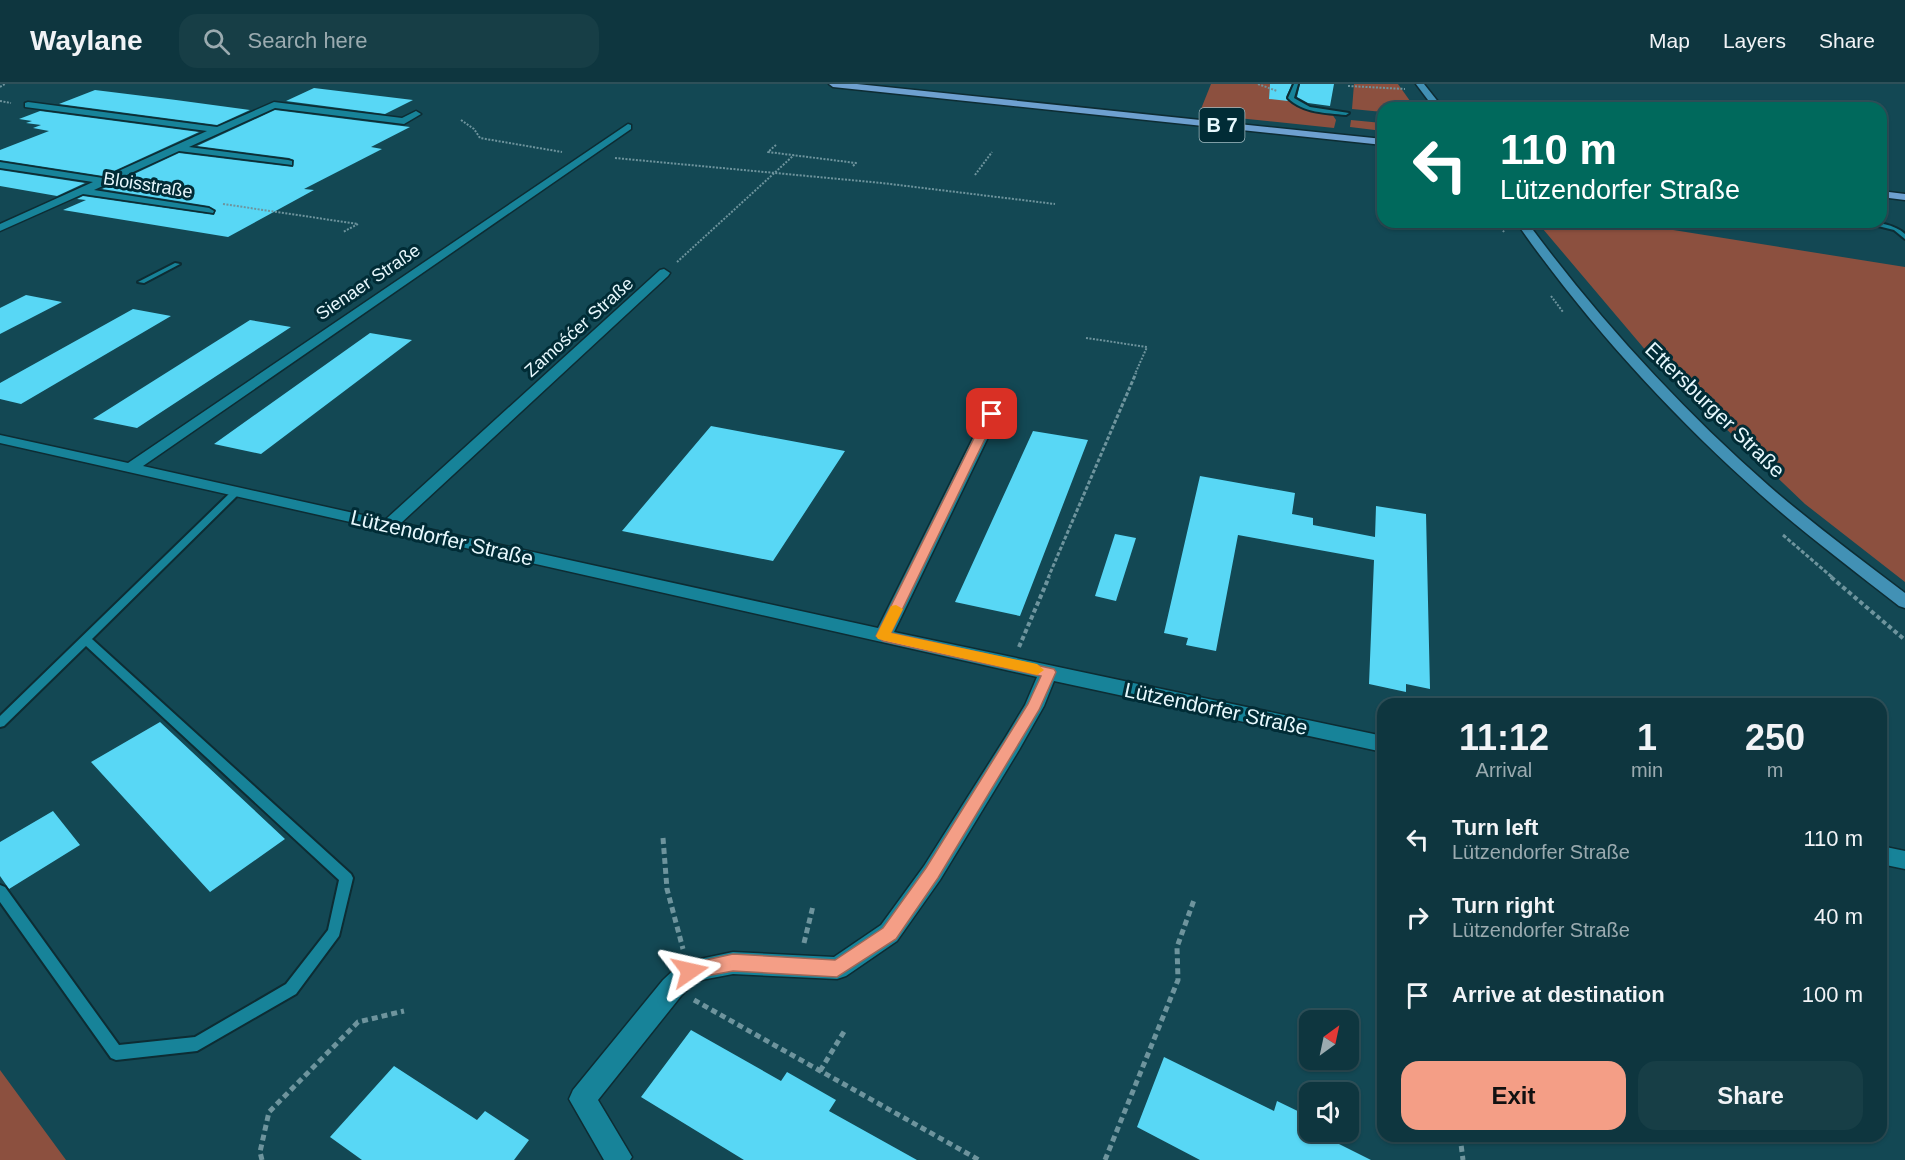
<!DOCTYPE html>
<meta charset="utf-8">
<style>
:root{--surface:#0e363f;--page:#173e46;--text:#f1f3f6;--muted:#9babb0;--line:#2e5059;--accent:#f49e86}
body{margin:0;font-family:Arial,sans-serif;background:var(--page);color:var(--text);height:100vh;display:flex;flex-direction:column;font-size:22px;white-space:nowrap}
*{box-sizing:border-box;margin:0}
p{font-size:20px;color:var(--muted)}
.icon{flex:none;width:33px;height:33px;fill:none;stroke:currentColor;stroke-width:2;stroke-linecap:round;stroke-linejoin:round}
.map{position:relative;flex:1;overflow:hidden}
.sheet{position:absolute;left:1377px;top:614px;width:510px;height:444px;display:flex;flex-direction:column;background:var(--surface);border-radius:18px;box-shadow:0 2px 4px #0004,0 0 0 2px var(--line)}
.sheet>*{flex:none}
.banner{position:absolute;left:1377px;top:18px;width:510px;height:126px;border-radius:18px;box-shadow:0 2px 4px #0004,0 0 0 2px var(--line);background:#00695c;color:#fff;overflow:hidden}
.needle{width:39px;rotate:33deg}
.tools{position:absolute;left:1299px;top:926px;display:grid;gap:12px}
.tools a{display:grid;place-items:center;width:60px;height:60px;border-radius:12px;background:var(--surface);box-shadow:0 2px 4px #0004,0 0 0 2px var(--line);font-size:30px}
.pin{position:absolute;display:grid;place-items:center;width:51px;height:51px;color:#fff;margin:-26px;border-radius:12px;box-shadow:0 3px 9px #0006}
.me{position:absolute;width:66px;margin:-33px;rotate:79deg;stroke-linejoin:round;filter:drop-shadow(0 0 4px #0008)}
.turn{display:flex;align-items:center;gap:21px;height:126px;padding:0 24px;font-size:27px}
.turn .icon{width:78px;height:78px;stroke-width:2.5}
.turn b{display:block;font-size:42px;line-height:51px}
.eta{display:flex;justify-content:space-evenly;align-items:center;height:102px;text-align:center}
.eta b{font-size:36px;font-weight:700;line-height:42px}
.action{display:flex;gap:12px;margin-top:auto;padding:12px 24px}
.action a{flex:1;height:69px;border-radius:18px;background:var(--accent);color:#111;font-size:24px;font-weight:700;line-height:69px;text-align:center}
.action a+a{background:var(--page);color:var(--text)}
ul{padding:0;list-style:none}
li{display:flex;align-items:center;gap:18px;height:78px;padding:0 24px}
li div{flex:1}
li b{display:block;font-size:22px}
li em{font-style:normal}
header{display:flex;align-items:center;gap:36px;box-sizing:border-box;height:84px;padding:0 30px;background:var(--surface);border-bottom:2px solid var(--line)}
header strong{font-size:28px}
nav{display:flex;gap:33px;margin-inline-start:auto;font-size:21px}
.search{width:420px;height:54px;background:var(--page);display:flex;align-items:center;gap:15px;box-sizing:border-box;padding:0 21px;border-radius:18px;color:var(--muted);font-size:22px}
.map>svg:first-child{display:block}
.green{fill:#8c503f}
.building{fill:#58d7f5}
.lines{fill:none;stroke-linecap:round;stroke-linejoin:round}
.lane-casing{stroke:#0d2c33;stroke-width:4}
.street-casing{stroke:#0d2c33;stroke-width:3}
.secondary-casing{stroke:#0d2c33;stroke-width:3}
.primary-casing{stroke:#0d2c33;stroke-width:3}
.path-far3{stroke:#6e949d;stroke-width:2;stroke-dasharray:2 1.5;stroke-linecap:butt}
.path-far2{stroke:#6e949d;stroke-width:3;stroke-dasharray:4 2;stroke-linecap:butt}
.path-far1{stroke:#6e949d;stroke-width:4;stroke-dasharray:4.5 3;stroke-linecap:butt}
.path{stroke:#6e949d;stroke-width:5;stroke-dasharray:6 4;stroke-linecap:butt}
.lane{fill:#178399;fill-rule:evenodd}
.street{fill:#178399;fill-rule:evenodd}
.secondary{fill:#4291b5;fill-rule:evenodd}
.primary{fill:#6ea0d0;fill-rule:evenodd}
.route{fill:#f49e86;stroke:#9f6757;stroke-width:1.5}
.slow{fill:#f59e0b}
.labels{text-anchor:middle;stroke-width:6;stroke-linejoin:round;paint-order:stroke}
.far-street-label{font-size:18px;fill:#e7f8fd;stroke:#012c36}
.shield{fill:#012c36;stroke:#a2bbc1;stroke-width:1.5}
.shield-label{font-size:20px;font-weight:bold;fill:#e7f8fd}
.street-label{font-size:21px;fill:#e7f8fd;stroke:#012c36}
</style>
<header>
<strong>Waylane</strong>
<div class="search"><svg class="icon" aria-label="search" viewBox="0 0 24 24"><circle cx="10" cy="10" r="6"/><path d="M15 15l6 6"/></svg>Search here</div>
<nav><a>Map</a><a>Layers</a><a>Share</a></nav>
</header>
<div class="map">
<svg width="1905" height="1076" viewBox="0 0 1905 1076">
<rect width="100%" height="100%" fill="#134854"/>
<!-- green -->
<path class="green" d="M1211,0H1282L1288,17L1302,23L1332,30L1336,36L1334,44L1199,30Z
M1354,0H1398L1415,24H1383V47L1350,43L1351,36L1382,39L1383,28L1352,25Z
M1537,138H1623L1905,183V498L1805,420L1653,275Z
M0,986L66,1076H0Z"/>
<!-- building -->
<path class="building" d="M1270,0H1292L1286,13L1288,17L1269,15Z
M1300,0H1334L1330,22L1308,19L1297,13Z
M314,4L413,16L385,30L286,17Z
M95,6L176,16L250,26L217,41L59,20Z
M275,26L410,43L371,63L382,65L304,105L314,106L228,153L63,126L86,116L77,115L83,112L214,131L216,126L209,122L102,105L179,69L293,83L294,76L289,74L197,62Z
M40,27L199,48L103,92L0,76V66L49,47L33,44L41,41L26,39L32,37L19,35Z
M0,86L85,99L57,112L0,102Z
M26,211L62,218L0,250V224Z
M133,225L171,232L21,320L0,315V299Z
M250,236L291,243L137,344L93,335Z
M370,249L412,256L261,370L214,360Z
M711,342L845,367L773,477L622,447Z
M1033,347L1088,356L1020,532L955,518Z
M1200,392L1295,409L1292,430L1313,434V441L1375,453L1376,422L1426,430L1430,605L1406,600V608L1369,600L1374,476L1238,451L1216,567L1186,561L1188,554L1164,549Z
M1115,450L1136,454L1116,517L1095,512Z
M160,638L285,755L210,808L91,678Z
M53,727L80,761L9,805L0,792V758Z
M691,946L781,997L787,988L836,1016L829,1027L917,1076H744L641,1013Z
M1164,973L1274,1027L1277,1017L1310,1033V1047H1336L1333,1057L1371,1076H1200L1137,1043Z
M394,982L477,1036L485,1027L529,1056L514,1076H362L330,1053Z"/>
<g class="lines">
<!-- lane casing -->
<g class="lane-casing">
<path id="lane" d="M1294,0H1298L1294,14L1310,23L1349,29L1346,31C1326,29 1303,29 1288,14Z
M1862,138C1877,138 1894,140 1905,150V155L1894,146Z
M175,179L180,180L144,199L138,198Z
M236,405L239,406L241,408L239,410L92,555L351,790L353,794L339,852L296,910L197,967L116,976L111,974L0,818V801L5,803L119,961L195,953L286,900L328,846L339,796L86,562L4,642L0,643V632L233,406Z"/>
</g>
<!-- street casing -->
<g class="street-casing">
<path id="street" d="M28,18L217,43L274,18L402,34L416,27L421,30L404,40L275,24L189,63L288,76L292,77V81L179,67L94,106L209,124L214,127L213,129L83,110L0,147V140L93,98L0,84V78L103,94L207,47L25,23V19Z
M628,40L631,41V45L143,382L385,436L660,186L664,185L670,189L668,192L401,439L878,544L994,312L1001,308L1008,312L894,548L1383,652V668L1054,597L1044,622L1019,666L940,796L897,857L846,892L837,895L733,890L696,897L681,912L598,1016L632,1073L630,1076H604L569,1015L573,1006L663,896L681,879L733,868L834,873L881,841L924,782L1005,654L1025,621L1037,593L0,359V351L128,379Z
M1881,762L1905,767V785L1881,780Z"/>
</g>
<!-- secondary casing -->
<g class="secondary-casing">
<path id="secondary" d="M1416,0H1424L1443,24H1434Z
M1516,138H1527C1598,234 1679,323 1769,402C1813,440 1859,474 1905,509V524L1899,522C1853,486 1805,450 1761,411C1670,330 1586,238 1516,138Z"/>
</g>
<!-- primary casing -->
<g class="primary-casing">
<path id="primary" d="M829,0H857L1383,55V61L833,3Z
M1881,107L1905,110V116L1881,113Z"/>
</g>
<!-- path-far3 -->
<path class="path-far3" d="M1258,0L1277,7
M1348,2L1405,5
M0,3L5,0
M0,17L11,19
M461,36L474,45L480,54L562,68
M776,61L768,68L856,79L852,83
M615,74L882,99L1055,120
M975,91L992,68
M223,120L358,140L343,148
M1497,138L1504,148
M677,178L794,71
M1551,212L1563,228
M1086,254L1147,263L1135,290"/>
<!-- path-far2 -->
<path class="path-far2" d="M1783,451L1833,494
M1048,494L1136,289"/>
<!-- path-far1 -->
<path class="path-far1" d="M1831,493L1905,556
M1019,563L1049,493"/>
<!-- path -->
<path class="path" d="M663,754L667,805L683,865
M804,859L813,822
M694,916L979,1076
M820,987L845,946
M1460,1052L1463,1076
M262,1076L260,1068L269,1028L358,938L404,927
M1105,1076L1178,896L1177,863L1194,816"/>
<!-- lane -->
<use href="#lane" class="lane"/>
<!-- street -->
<use href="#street" class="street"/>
<!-- secondary -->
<use href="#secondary" class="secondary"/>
<!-- primary -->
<use href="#primary" class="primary"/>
</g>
<!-- route -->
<path class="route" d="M992,327L997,330L891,549L1054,585L1056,588L1039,626L938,794L896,855L837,893L733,887L690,895L683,893L681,887L683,881L733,870L835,876L883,844L926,784L1028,620L1041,592L883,557L876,552L986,330Z"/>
<!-- slow -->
<path class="slow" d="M896,521L903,525L891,549L1037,580L1044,586L1037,591L878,555L876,552L891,522Z"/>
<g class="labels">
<!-- far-street labels -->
<g class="far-street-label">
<text transform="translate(148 101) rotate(9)" y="6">Bloisstraße</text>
<text transform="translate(368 198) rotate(-34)" y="6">Sienaer Straße</text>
<text transform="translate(579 243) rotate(-42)" y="6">Zamośćer Straße</text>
</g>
<!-- shield labels -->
<rect class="shield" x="1199.5" y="24" width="45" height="34" rx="4.5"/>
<g class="shield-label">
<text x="1222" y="48">B 7</text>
</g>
<!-- street labels -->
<g class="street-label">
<text transform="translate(1715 326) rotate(44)" y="7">Ettersburger Straße</text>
<text transform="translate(442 454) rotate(13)" y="7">Lützendorfer Straße</text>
<text transform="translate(1216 625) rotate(12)" y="7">Lützendorfer Straße</text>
</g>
</g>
</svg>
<div class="tools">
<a><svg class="needle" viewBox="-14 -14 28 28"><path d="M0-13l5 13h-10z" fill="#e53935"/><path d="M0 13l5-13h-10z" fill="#9babb0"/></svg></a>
<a><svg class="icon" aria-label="sound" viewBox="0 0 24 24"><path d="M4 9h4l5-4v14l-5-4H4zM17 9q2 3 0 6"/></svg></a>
</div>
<div class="pin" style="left:992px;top:330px;background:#d93025"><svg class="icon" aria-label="arrive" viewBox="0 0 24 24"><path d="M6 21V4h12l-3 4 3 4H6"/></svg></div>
<svg class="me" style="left:690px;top:887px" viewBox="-20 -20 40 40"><path d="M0-17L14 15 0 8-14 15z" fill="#f49e86" stroke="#fff" stroke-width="4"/></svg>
<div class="banner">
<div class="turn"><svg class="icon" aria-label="left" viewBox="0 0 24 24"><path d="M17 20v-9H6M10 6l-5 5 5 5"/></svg><div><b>110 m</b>Lützendorfer Straße</div></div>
</div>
<section class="sheet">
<div class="eta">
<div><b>11:12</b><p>Arrival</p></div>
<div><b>1</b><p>min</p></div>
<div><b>250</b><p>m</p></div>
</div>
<ul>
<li><svg class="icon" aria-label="left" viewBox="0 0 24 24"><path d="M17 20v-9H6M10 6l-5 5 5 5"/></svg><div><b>Turn left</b><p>Lützendorfer Straße</p></div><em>110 m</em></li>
<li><svg class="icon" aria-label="right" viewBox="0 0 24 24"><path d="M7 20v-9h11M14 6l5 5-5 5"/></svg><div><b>Turn right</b><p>Lützendorfer Straße</p></div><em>40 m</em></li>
<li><svg class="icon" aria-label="arrive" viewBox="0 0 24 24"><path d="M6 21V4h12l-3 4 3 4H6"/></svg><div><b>Arrive at destination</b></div><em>100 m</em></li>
</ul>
<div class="action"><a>Exit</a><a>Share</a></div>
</section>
</div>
